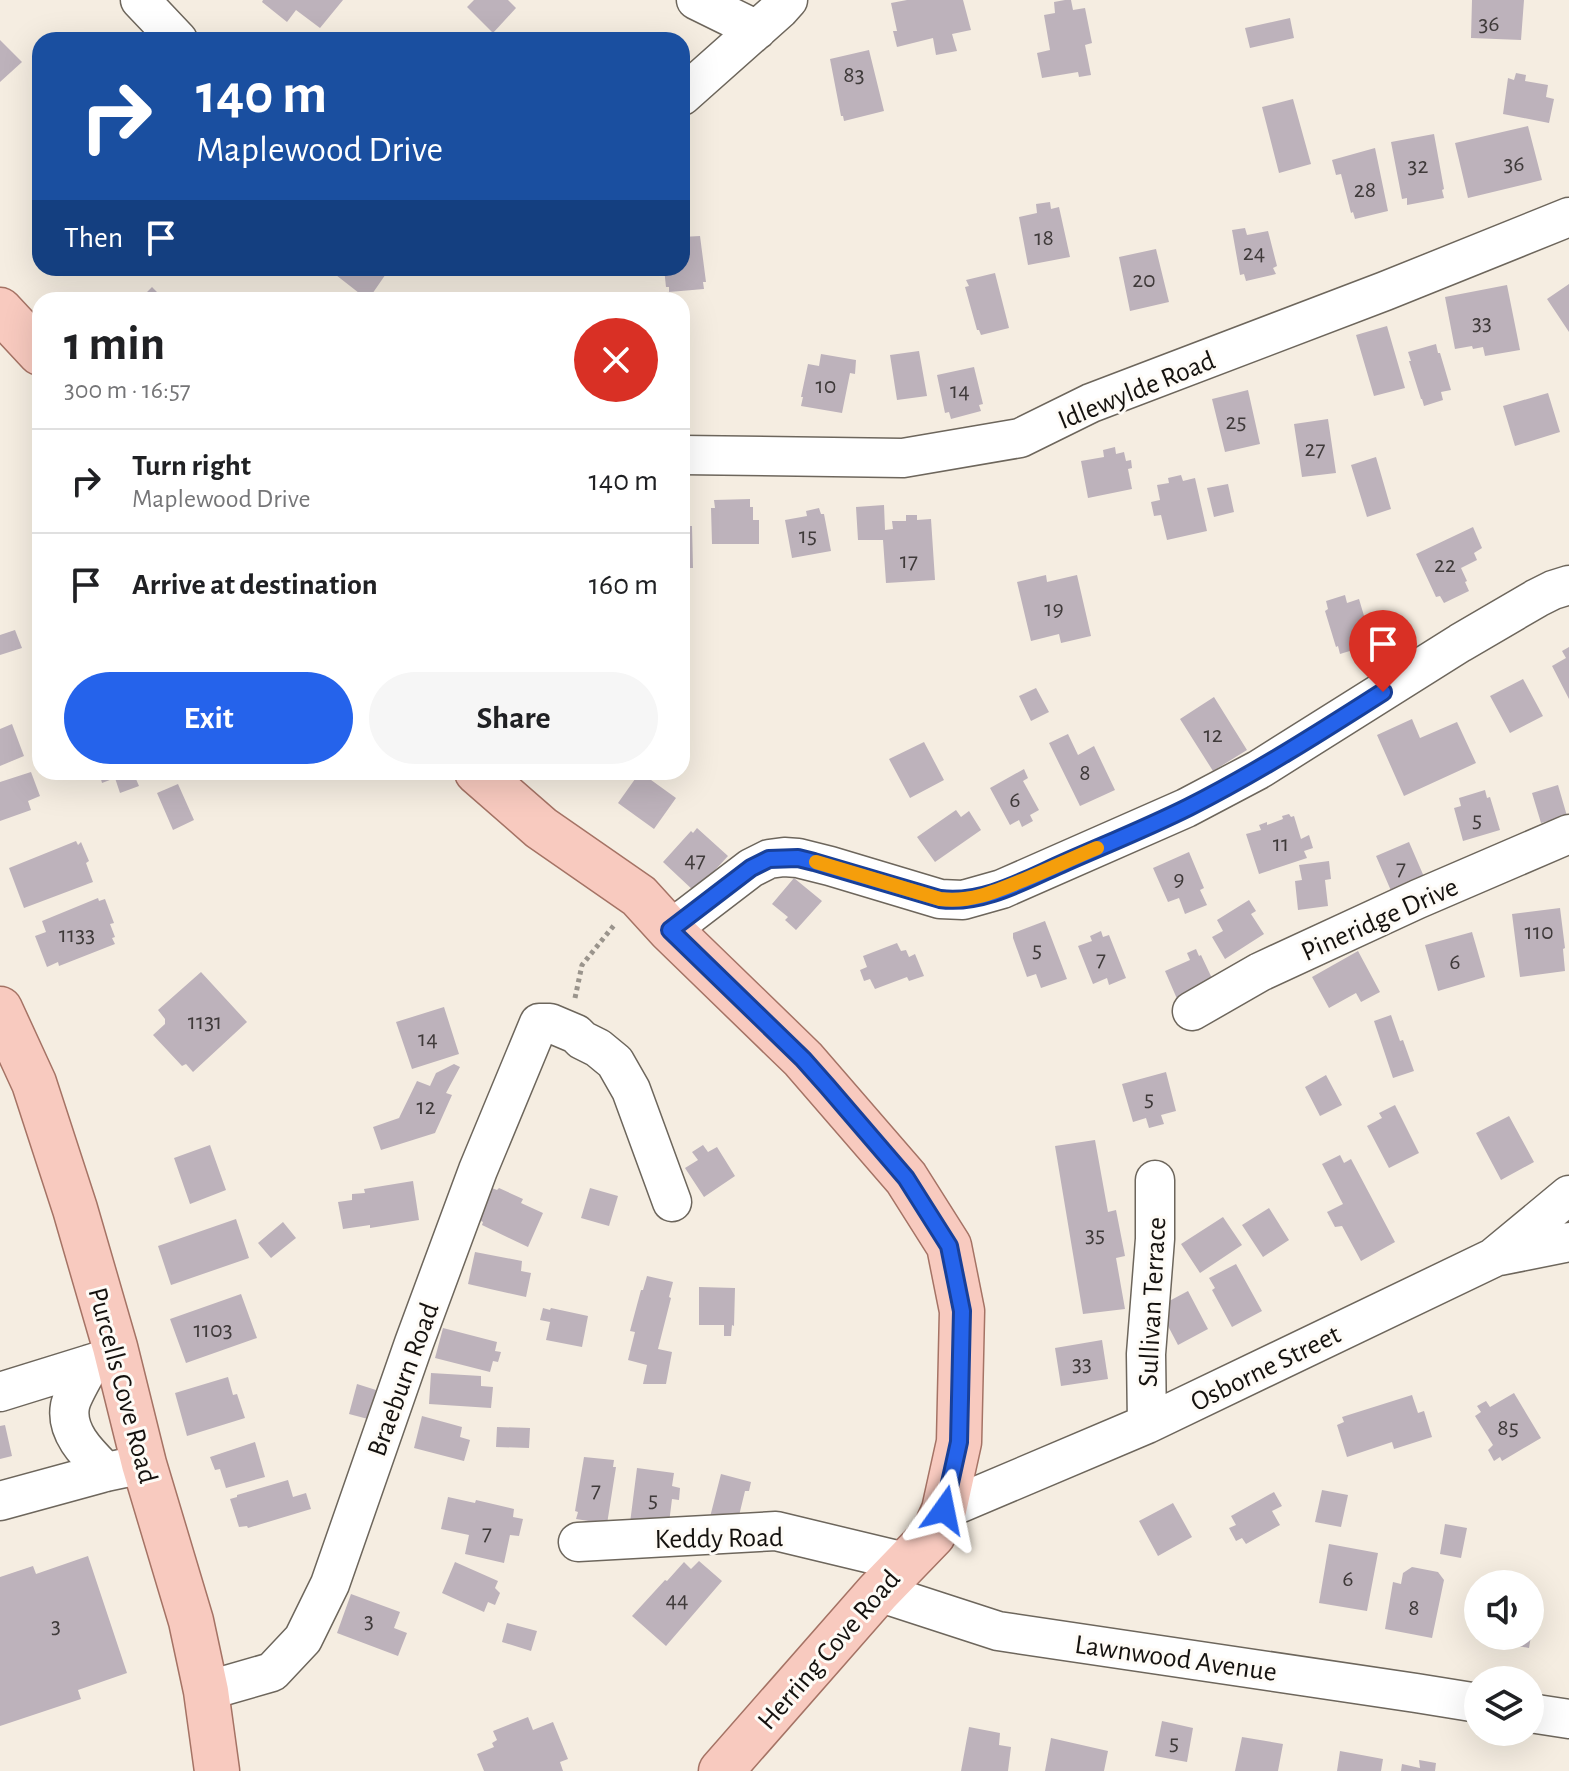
<!DOCTYPE html>
<meta charset="utf-8">
<style>
:root{--surface:#fff;--page:#f6f6f6;--text:#202124;--muted:#757577;--line:#e0e0e0;--accent:#2563eb}
body{margin:0;font-family:"Alegreya Sans",sans-serif;background:var(--page);color:var(--text);height:100vh;display:flex;flex-direction:column;font-size:30px;white-space:nowrap}
*{box-sizing:border-box;margin:0}
p{font-size:26px;color:var(--muted)}
.icon{flex:none;width:44px;height:44px;fill:none;stroke:currentColor;stroke-width:2;stroke-linecap:round;stroke-linejoin:round}
.map{position:relative;flex:1;overflow:hidden}
.details{position:absolute;left:32px;top:292px;width:658px;height:488px;display:flex;flex-direction:column;background:var(--surface);border-radius:24px;box-shadow:0 8px 32px #0002}
.details>*{flex:none}
.guide{position:absolute;left:32px;top:32px;width:658px;height:244px;border-radius:24px;box-shadow:0 8px 32px #0002;background:#1a4fa0;color:#fff;overflow:hidden}
.buttons{position:absolute;left:1464px;top:1570px;display:grid;gap:16px}
.buttons a{display:grid;place-items:center;width:80px;height:80px;border-radius:50%;background:var(--surface);box-shadow:0 8px 32px #0002;font-size:40px}
.pin{position:absolute;display:grid;place-items:center;width:68px;height:68px;color:#fff;margin:-82px -34px;border-radius:50% 50% 50% 0;rotate:-45deg;box-shadow:0 0 8px #0007}
.pin .icon{rotate:45deg}
.me{position:absolute;width:88px;margin:-44px;rotate:12deg;stroke-linejoin:round;filter:drop-shadow(0 0 6px #0008)}
.turn{display:flex;align-items:center;gap:28px;height:168px;padding:0 32px;font-size:36px}
.turn .icon{width:104px;height:104px;stroke-width:2.5}
.turn b{display:block;font-size:56px;line-height:68px}
.then{display:flex;align-items:center;height:76px;padding:0 32px;background:#0003;gap:16px;font-size:30px}
.round{display:grid;place-items:center;flex:none;width:84px;height:84px;border-radius:42px;background:var(--page)}
.headline{display:flex;align-items:center;justify-content:space-between;height:136px;padding:0 32px}
h1{font-size:48px;font-weight:700;line-height:60px}
.cta{display:flex;gap:16px;margin-top:auto;padding:16px 32px}
.cta a{flex:1;height:92px;border-radius:48px;background:var(--accent);color:#fff;font-size:32px;font-weight:700;line-height:92px;text-align:center}
.cta a+a{background:var(--page);color:var(--text)}
ul{padding:0;list-style:none}
li{display:flex;align-items:center;gap:24px;height:104px;padding:0 32px;border-top:2px solid var(--line)}
li div{flex:1}
li b{display:block;font-size:30px}
li em{font-style:normal}
.map>svg:first-child{display:block}
.building{fill:#bdb2bb}
.lines{fill:none;stroke-linecap:round;stroke-linejoin:round}
.minor-casing{stroke:#6d665c;stroke-width:41}
.major-casing{stroke:#a57365;stroke-width:47}
.path{stroke:#9a948c;stroke-width:5;stroke-dasharray:4 4;stroke-linecap:butt}
.minor{stroke:#fff;stroke-width:38}
.major{stroke:#f8cabf;stroke-width:44}
.route-casing{stroke:#184099;stroke-width:20}
.route{stroke:#2563eb;stroke-width:14}
.slow{stroke:#f59e0b;stroke-width:14}
.labels{text-anchor:middle;stroke-width:6;stroke-linejoin:round;paint-order:stroke}
.number-label{font-size:24px;fill:#3f3a3a}
.street-label{font-size:28px;fill:#15120f;stroke:#fefbf6}
</style>
<div class="map">
<svg width="1569" height="1771" viewBox="0 0 1569 1771">
<rect width="100%" height="100%" fill="#f5ede1"/>
<!-- building -->
<path class="building" d="M263,0H343L320,28L296,10L287,22L262,2Z
M474,0H508L516,8L493,33L467,7Z
M907,0H963L971,30L952,34L957,51L936,55L933,38L897,47L893,31H897L891,3Z
M1065,0H1071L1073,10L1085,8L1092,43L1085,45L1091,75L1079,77L1078,72L1042,78L1037,53L1050,50L1044,15L1055,13L1054,2Z
M1472,0H1524L1521,40L1471,38Z
M1290,18L1294,38L1250,48L1245,28Z
M0,40L22,62L0,82Z
M869,50L884,111L844,121L843,116H841L830,59Z
M1516,73L1526,75L1525,81L1548,85L1546,97L1554,99L1549,123L1503,114L1508,78L1514,80Z
M1293,99L1311,164L1279,173L1262,107Z
M1528,126L1542,180L1468,198L1455,143Z
M1434,134L1444,189L1442,190L1444,198L1407,205V198L1402,199L1391,142Z
M1375,148L1388,211L1355,219L1353,212L1351,213L1341,174L1336,175L1332,160Z
M1050,202L1051,209L1059,207L1070,257L1028,265L1019,217L1037,213L1036,204Z
M1245,228L1247,235L1268,231L1277,266L1273,268L1276,274L1246,281L1244,274L1240,275L1232,230Z
M700,236L706,282H703L704,289L669,292V287H666L664,268H682V237Z
M1156,249L1169,302L1130,311L1119,257Z
M327,268H390L368,300Z
M569,268H601V270L571,275Z
M995,273L1009,328L981,335L979,330H977L965,287L969,286L966,280Z
M1569,284V332L1547,299Z
M1507,285L1520,350L1485,356L1483,347L1473,349L1472,346L1455,349L1445,297Z
M152,287L165,300H139Z
M1387,326L1405,388L1374,396L1356,335Z
M1436,344L1438,353H1440L1451,390L1441,392L1443,400L1424,406L1422,399H1421L1409,361H1411L1408,352Z
M919,351L927,396L897,400L890,355Z
M821,354L856,360L855,374L850,373L842,413L801,406L803,397H801L808,364L819,366Z
M974,367L983,404L979,405L981,411L951,419L949,412L945,413L937,375Z
M1248,390L1260,444L1225,452L1212,399Z
M1548,393L1560,432L1515,446L1503,406Z
M1328,419L1336,473L1302,477L1294,424Z
M1115,447L1116,454L1124,452L1126,461L1131,460L1132,468L1128,469L1132,489L1088,498L1081,461L1104,457L1103,450Z
M1376,457L1391,509L1367,517L1351,465Z
M1181,475L1183,481L1195,478L1207,531L1167,540L1161,515L1154,516L1151,502L1160,500L1157,485L1169,483L1168,478Z
M1228,484L1234,512L1214,517L1207,488Z
M750,499V507H753V520H759V544H712L711,508H715L714,500Z
M884,505L885,530L893,529L892,521H906V515H917V520L931,519L935,580L886,583L883,540H858L856,507Z
M819,508L821,514H824L831,551L792,558L785,520L807,516L806,511Z
M682,518H690V526H692L693,568H682Z
M1473,527L1482,548L1474,553L1477,560L1461,568L1467,581L1465,582L1469,591L1444,603L1440,596L1436,597L1416,554Z
M1046,575L1047,582L1077,575L1091,636L1061,643L1059,634L1031,641L1017,582Z
M1345,595L1347,603L1359,599L1370,636H1366L1369,645L1340,654L1338,646L1336,647L1325,611L1328,609L1326,601Z
M15,630L22,648L0,655V635Z
M1569,647V699L1552,666L1566,658L1562,651Z
M1523,679L1543,716L1510,733L1490,696Z
M1036,688L1049,712L1031,721L1019,696Z
M1214,697L1247,750L1213,771L1180,719Z
M1412,719L1420,738L1457,722L1476,763L1404,796L1377,735Z
M12,724L24,756L0,766V729Z
M1068,734L1078,755L1094,746L1115,790L1080,806L1049,743Z
M924,742L944,780L910,798L889,759Z
M1024,769L1028,778L1023,781L1039,810L1030,815L1033,821L1022,827L1019,820L1010,825L990,788Z
M31,772L40,796L28,801L31,810L0,821V782Z
M99,772H133L139,786L120,793L115,778L102,783Z
M640,772L676,798L654,829L618,803Z
M178,784L194,820L173,830L157,793Z
M1558,785L1567,816L1541,823L1532,793Z
M1485,790L1487,798L1490,797L1500,830L1463,841L1454,808L1461,806L1459,798Z
M956,810L961,817L969,811L981,830L935,862L917,837Z
M1289,814L1291,817L1294,816L1301,839L1309,835L1313,848L1304,851L1307,858L1259,874L1246,834L1261,830L1259,825L1267,822V825L1283,819L1282,816Z
M697,828L728,856L695,892L663,862L691,831L693,833Z
M76,841L78,845L81,842L89,861L86,863L93,882L24,908L9,868Z
M1409,842L1425,879L1392,893L1376,856Z
M1189,852L1204,888L1200,890L1207,905L1185,914L1179,898L1168,902L1153,868Z
M1329,861L1331,879L1325,880L1328,906L1298,910L1295,881L1302,880L1299,865Z
M794,878L822,901L796,930L785,920L788,917L772,904Z
M98,898L99,901L105,899L114,923L110,924L115,937L112,938L115,944L59,966L58,962L47,967L35,936L46,932L42,921Z
M1249,900L1256,911L1251,914L1264,934L1225,959L1212,937L1223,931L1217,920Z
M1560,908L1565,948L1563,949L1565,971L1520,977L1512,914Z
M1045,921L1067,979L1041,988L1036,974L1027,977L1013,938V933Z
M1101,931L1103,937L1109,935L1126,978L1109,985L1107,978L1093,984L1078,946L1092,941L1090,936Z
M1472,932L1485,977L1438,991L1425,945Z
M897,943L901,951L906,950L909,957L915,954L924,976L909,981L907,977L875,989L870,979L864,981L860,970L867,967L863,956Z
M1196,949L1199,956L1201,955L1218,991L1181,1008L1165,971L1190,960L1187,953Z
M1358,951L1380,992L1361,1002L1356,993L1329,1008L1312,977Z
M201,972L247,1022L193,1072L186,1064L182,1066L153,1035L165,1024V1019L158,1010Z
M444,1007L459,1054L412,1069L396,1022Z
M1391,1015L1400,1041L1403,1040L1414,1071L1393,1078L1374,1021Z
M454,1064L460,1067L446,1093L452,1095L435,1133L381,1150L373,1127L399,1118L417,1081L430,1086L436,1073Z
M1166,1072L1176,1111L1161,1115L1164,1124L1149,1128L1146,1118L1133,1122L1122,1084Z
M1326,1075L1342,1105L1320,1116L1305,1087Z
M1395,1105L1419,1153L1389,1168L1367,1126L1382,1118L1379,1113Z
M1509,1116L1534,1162L1501,1180L1476,1133Z
M1095,1140L1108,1212L1116,1210L1125,1256L1116,1258L1125,1309L1083,1314L1055,1146Z
M210,1145L226,1190L190,1204L174,1158Z
M703,1145L708,1152L717,1147L735,1176L704,1197L685,1168L698,1160L692,1152Z
M1340,1155L1344,1163L1351,1159L1395,1242L1361,1261L1342,1226L1335,1227L1327,1212L1343,1204L1322,1164Z
M413,1181L419,1220L370,1228V1225L343,1229L338,1202L352,1200V1194L365,1193L364,1189Z
M492,1188L497,1190L499,1188L523,1199L521,1203L543,1213L528,1247L482,1225L483,1222L477,1219Z
M590,1188L618,1196L609,1226L581,1218Z
M1269,1208L1289,1240L1263,1257L1242,1225Z
M1223,1217L1242,1245L1200,1273L1181,1244Z
M236,1219L249,1258L171,1285L158,1246Z
M283,1222L296,1238L271,1258L258,1243Z
M475,1252L522,1261L521,1271L531,1273L526,1297L468,1284Z
M1236,1264L1262,1311L1232,1327L1212,1290L1215,1288L1209,1278Z
M647,1276L673,1282L669,1297L671,1298L658,1349L672,1352L666,1384H643L647,1365L628,1360L635,1332L630,1331L641,1290H643Z
M699,1287L735,1288L734,1326L732,1325L731,1336H724V1325H699Z
M1188,1291L1208,1329L1178,1345L1158,1307Z
M241,1294L257,1338L186,1363L170,1319Z
M543,1308L550,1310L551,1308L588,1316L582,1347L546,1340L550,1322L540,1320Z
M443,1328L497,1342L495,1351L501,1352L498,1362L493,1361L490,1372L435,1358Z
M1102,1340L1108,1379L1061,1386L1055,1348Z
M431,1373L481,1376V1386L493,1387L491,1408L429,1404Z
M228,1377L233,1395L237,1394L245,1418L187,1436L175,1393Z
M357,1384L376,1390L368,1419L349,1414Z
M1514,1393L1541,1438L1502,1461L1500,1457L1494,1461L1488,1450L1493,1445L1475,1416L1481,1412L1477,1406L1486,1401L1490,1407Z
M1412,1395L1418,1413L1424,1411L1432,1437L1394,1449L1392,1442L1347,1457L1337,1425L1344,1422L1342,1417Z
M422,1416L462,1427L460,1437L470,1440L464,1461L414,1448Z
M5,1425L12,1456L0,1459V1426Z
M497,1427L530,1428L529,1448L496,1447Z
M255,1442L265,1477L226,1488L220,1469L215,1470L210,1457Z
M584,1457L614,1460L613,1467H616L607,1524L576,1519L578,1512L575,1511Z
M637,1468L674,1473L672,1486L680,1488L679,1500L672,1499L668,1531L630,1523Z
M721,1474L751,1482L749,1491H745L736,1528L709,1521Z
M288,1480L293,1497L306,1493L311,1509L248,1528L247,1526L239,1527L230,1499L237,1497V1495Z
M1322,1490L1348,1495L1341,1527L1315,1522Z
M1274,1492L1282,1506L1272,1511L1280,1525L1246,1544L1242,1538L1236,1541L1229,1528L1236,1525L1231,1516Z
M448,1497L475,1503L476,1500L514,1509L513,1517L523,1519L519,1536L510,1535L504,1563L465,1554L469,1535L441,1529Z
M1173,1503L1192,1537L1158,1556L1139,1521Z
M1445,1524L1467,1528L1461,1558L1440,1554Z
M1329,1544L1378,1553L1367,1611L1319,1603Z
M88,1556L127,1673L78,1690L81,1699L0,1726V1577L33,1566L36,1574Z
M699,1561L722,1581L666,1646L632,1616L665,1580L667,1581L684,1562L691,1569Z
M455,1562L498,1581L495,1588L500,1593L495,1605L488,1602L484,1612L442,1593Z
M1412,1567L1438,1572L1444,1580L1432,1638L1385,1629L1393,1582L1401,1584L1403,1573Z
M351,1594L400,1612L394,1628L407,1633L398,1656L337,1633Z
M1530,1606L1537,1607L1531,1635L1530,1634Z
M507,1623L537,1631L531,1651L502,1642Z
M1496,1636H1531L1529,1648L1495,1642Z
M528,1717L533,1730L553,1722L568,1759L560,1762L563,1771H484L477,1754L494,1747L492,1743L497,1740L493,1731Z
M1162,1721L1193,1728L1187,1762L1155,1756Z
M969,1727L1000,1733L999,1745L1011,1747L1008,1771H961Z
M1242,1737L1283,1744L1278,1771H1235Z
M1051,1738L1108,1751L1104,1771H1045Z
M1340,1751L1383,1759L1381,1771H1337Z
M1419,1760L1436,1763L1435,1771H1401L1402,1764L1420,1768Z"/>
<g class="lines">
<!-- minor casing -->
<g class="minor-casing">
<path id="minor" d="M140,0L178,40
M696,0L757,30
M682,96L780,9L788,0
M682,455L903,458L1020,438L1091,403L1385,291L1569,217
M670,930L751,868L769,859L784,857L798,858L830,866L940,899L963,900L1002,889L1186,808L1258,770L1460,643L1537,598L1553,590L1569,585
M1192,1011L1260,972L1418,899L1569,834
M1500,1256L1569,1242
M90,1364C85,1375 72,1395 70,1406C65,1433 89,1455 106,1472
M0,1392L103,1360
M1147,1424L1146,1354L1155,1239V1180
M0,1501L106,1472L144,1464
M944,1510L1147,1424L1493,1258L1569,1195
M578,1542L776,1531L905,1562
M878,1592L998,1631L1416,1693L1478,1703
M206,1691L272,1672L303,1639L330,1584L414,1343L478,1170L539,1023H550L576,1034L582,1040L598,1048L615,1062L631,1090L672,1202
M1530,1713L1569,1719"/>
</g>
<!-- major casing -->
<g class="major-casing">
<path id="major" d="M0,310L40,353
M477,772L541,828L639,896L670,930L803,1059L906,1178L949,1246L962,1311L959,1442L944,1510L933,1535L878,1592L721,1771
M0,1009L34,1083L75,1209L115,1347L144,1464L191,1621L206,1691L217,1771"/>
</g>
<!-- path -->
<path class="path" d="M575,998L582,965L615,924"/>
<!-- minor -->
<use href="#minor" class="minor"/>
<!-- major -->
<use href="#major" class="major"/>
</g>
<g class="lines">
<!-- route casing -->
<g class="route-casing">
<path id="route" d="M944,1510L959,1442L962,1311L949,1246L906,1178L827,1086L803,1059L670,930L751,868L769,859L798,858L814,862L940,899C983,905 1027,879 1066,862C1107,844 1149,827 1189,807C1256,773 1319,733 1383,692"/>
</g>
<!-- route -->
<use href="#route" class="route"/>
<!-- slow -->
<path class="slow" d="M816,862L940,899C971,903 997,891 1026,879C1050,869 1073,858 1097,848"/>
</g>
<g class="labels">
<!-- number labels -->
<g class="number-label">
<text x="1489" y="31">36</text>
<text x="854" y="82">83</text>
<text x="1514" y="171">36</text>
<text x="1418" y="173">32</text>
<text x="1365" y="197">28</text>
<text x="1044" y="245">18</text>
<text x="1254" y="260">24</text>
<text x="1144" y="287">20</text>
<text x="1482" y="330">33</text>
<text x="826" y="393">10</text>
<text x="960" y="398">14</text>
<text x="1236" y="429">25</text>
<text x="1315" y="456">27</text>
<text x="808" y="543">15</text>
<text x="909" y="568">17</text>
<text x="1445" y="572">22</text>
<text x="1054" y="616">19</text>
<text x="1213" y="742">12</text>
<text x="1085" y="780">8</text>
<text x="1015" y="807">6</text>
<text x="1477" y="827">5</text>
<text x="1281" y="851">11</text>
<text x="695" y="867">47</text>
<text x="1401" y="875">7</text>
<text x="1179" y="886">9</text>
<text x="1539" y="939">110</text>
<text x="77" y="942">1133</text>
<text x="1037" y="957">5</text>
<text x="1101" y="966">7</text>
<text x="1455" y="969">6</text>
<text x="205" y="1029">1131</text>
<text x="428" y="1046">14</text>
<text x="1149" y="1106">5</text>
<text x="426" y="1114">12</text>
<text x="1095" y="1242">35</text>
<text x="213" y="1337">1103</text>
<text x="1082" y="1371">33</text>
<text x="1508" y="1435">85</text>
<text x="596" y="1497">7</text>
<text x="653" y="1507">5</text>
<text x="487" y="1540">7</text>
<text x="1348" y="1586">6</text>
<text x="677" y="1607">44</text>
<text x="1414" y="1615">8</text>
<text x="369" y="1628">3</text>
<text x="56" y="1633">3</text>
<text x="1174" y="1750">5</text>
</g>
<!-- street labels -->
<g class="street-label">
<text transform="translate(1136 389) rotate(-22)" y="10">Idlewylde Road</text>
<text transform="translate(1379 918) rotate(-24)" y="10">Pineridge Drive</text>
<text transform="translate(1151 1302) rotate(-87)" y="10">Sullivan Terrace</text>
<text transform="translate(1265 1367) rotate(-26)" y="10">Osborne Street</text>
<text transform="translate(402 1379) rotate(-70)" y="10">Braeburn Road</text>
<text transform="translate(124 1385) rotate(75)" y="10">Purcells Cove Road</text>
<text transform="translate(719 1537) rotate(-1)" y="10">Keddy Road</text>
<text transform="translate(828 1649) rotate(-49)" y="10">Herring Cove Road</text>
<text transform="translate(1176 1657) rotate(8)" y="10">Lawnwood Avenue</text>
</g>
</g>
</svg>
<div class="buttons">
<a><svg class="icon" aria-label="sound" viewBox="0 0 24 24"><path d="M4 9h4l5-4v14l-5-4H4zM17 9q2 3 0 6"/></svg></a>
<a><svg class="icon" aria-label="layers" viewBox="0 0 24 24"><path d="M12 4l9 5-9 5-9-5zM3 14l9 5 9-5"/></svg></a>
</div>
<div class="pin" style="left:1383px;top:692px;background:#d93025"><svg class="icon" aria-label="arrive" viewBox="0 0 24 24"><path d="M6 21V4h12l-3 4 3 4H6"/></svg></div>
<svg class="me" style="left:944px;top:1510px" viewBox="-20 -20 40 40"><path d="M0-17L14 15 0 8-14 15z" fill="#2563eb" stroke="#fff" stroke-width="4"/></svg>
<div class="guide">
<div class="turn"><svg class="icon" aria-label="right" viewBox="0 0 24 24"><path d="M7 20v-9h11M14 6l5 5-5 5"/></svg><div><b>140 m</b>Maplewood Drive</div></div>
<div class="then">Then<svg class="icon" aria-label="arrive" viewBox="0 0 24 24"><path d="M6 21V4h12l-3 4 3 4H6"/></svg></div>
</div>
<section class="details">
<div class="headline"><div><h1>1 min</h1><p>300 m · 16:57</p></div><a class="round" style="background:#d93025;color:#fff"><svg class="icon" aria-label="close" viewBox="0 0 24 24"><path d="M6 6l12 12M18 6L6 18"/></svg></a></div>
<ul>
<li><svg class="icon" aria-label="right" viewBox="0 0 24 24"><path d="M7 20v-9h11M14 6l5 5-5 5"/></svg><div><b>Turn right</b><p>Maplewood Drive</p></div><em>140 m</em></li>
<li><svg class="icon" aria-label="arrive" viewBox="0 0 24 24"><path d="M6 21V4h12l-3 4 3 4H6"/></svg><div><b>Arrive at destination</b></div><em>160 m</em></li>
</ul>
<div class="cta"><a>Exit</a><a>Share</a></div>
</section>
</div>
